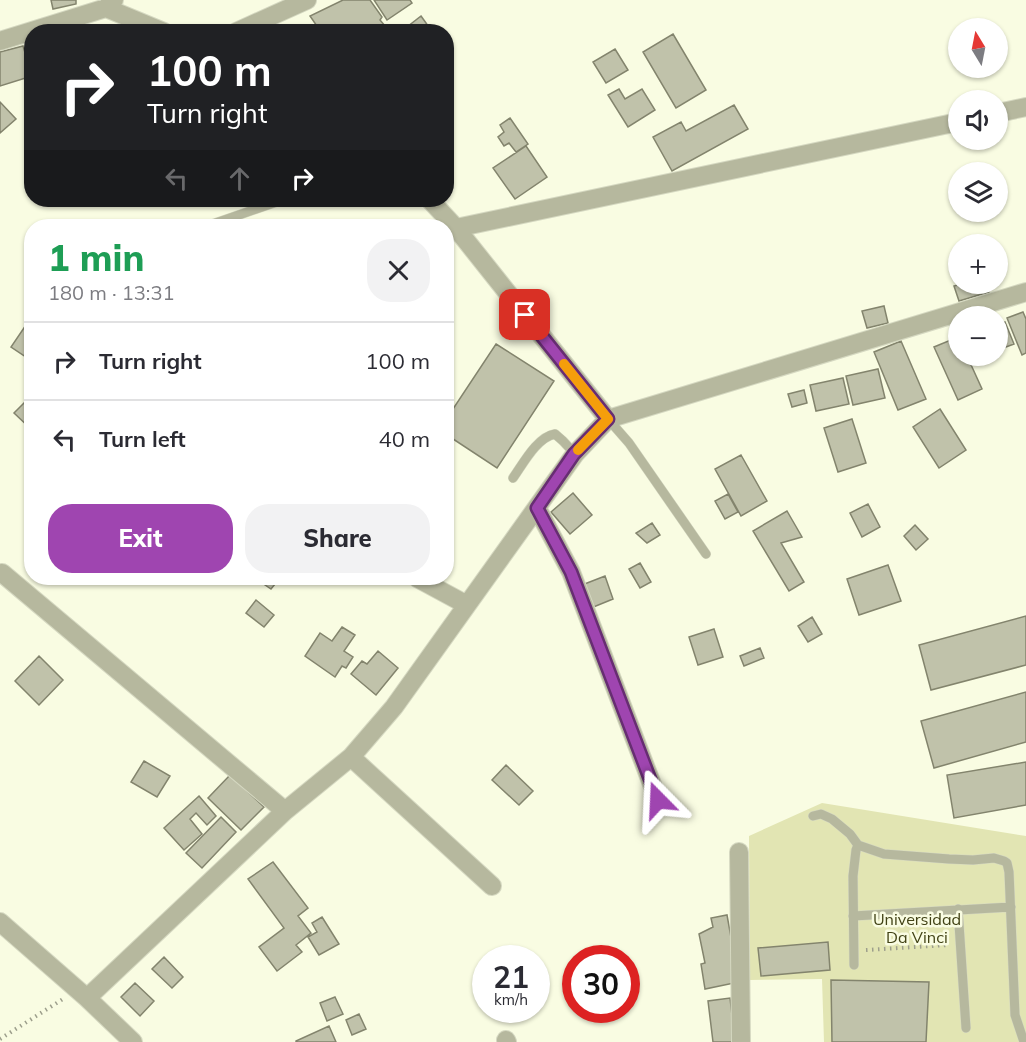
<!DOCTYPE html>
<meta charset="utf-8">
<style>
:root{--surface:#fff;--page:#f2f2f3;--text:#2b2b33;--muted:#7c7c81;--line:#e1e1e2;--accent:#9f45b0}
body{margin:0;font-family:Mulish,sans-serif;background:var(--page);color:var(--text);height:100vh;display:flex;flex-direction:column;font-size:22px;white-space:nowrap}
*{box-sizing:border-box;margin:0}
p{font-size:20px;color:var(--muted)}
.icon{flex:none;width:33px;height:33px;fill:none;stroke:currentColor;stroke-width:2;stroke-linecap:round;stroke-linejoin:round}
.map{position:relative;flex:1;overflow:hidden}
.side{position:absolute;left:24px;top:219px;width:430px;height:366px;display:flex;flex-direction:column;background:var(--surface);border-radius:24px;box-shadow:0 2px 4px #0004}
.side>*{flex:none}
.top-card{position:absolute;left:24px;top:24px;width:430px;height:183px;border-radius:24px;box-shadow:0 2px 4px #0004;background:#202124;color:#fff;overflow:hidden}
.needle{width:39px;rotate:350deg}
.buttons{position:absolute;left:948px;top:18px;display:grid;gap:12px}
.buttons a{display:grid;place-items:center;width:60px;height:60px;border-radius:50%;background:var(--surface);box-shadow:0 2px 4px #0004;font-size:30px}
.speed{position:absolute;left:472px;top:945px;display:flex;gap:12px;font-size:30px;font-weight:700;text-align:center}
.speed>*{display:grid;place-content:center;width:78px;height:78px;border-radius:50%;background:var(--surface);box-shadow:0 2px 4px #0004;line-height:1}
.speed small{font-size:15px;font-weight:400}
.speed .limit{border:9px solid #d22;background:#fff;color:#111}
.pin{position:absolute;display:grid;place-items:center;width:51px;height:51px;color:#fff;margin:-26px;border-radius:12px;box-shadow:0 3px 9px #0006}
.me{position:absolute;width:66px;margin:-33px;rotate:339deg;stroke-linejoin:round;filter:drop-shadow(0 0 4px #0008)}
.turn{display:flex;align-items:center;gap:21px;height:126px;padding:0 24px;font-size:27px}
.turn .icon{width:78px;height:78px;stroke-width:2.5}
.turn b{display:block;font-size:42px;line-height:51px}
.lanes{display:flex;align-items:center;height:57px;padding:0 24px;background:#0003;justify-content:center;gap:30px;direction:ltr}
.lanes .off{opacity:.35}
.round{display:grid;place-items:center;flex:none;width:63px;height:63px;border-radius:24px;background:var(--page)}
.summary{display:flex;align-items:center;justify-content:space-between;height:102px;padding:0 24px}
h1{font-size:36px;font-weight:800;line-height:45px;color:#1e9e55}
.button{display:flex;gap:12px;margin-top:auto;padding:12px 24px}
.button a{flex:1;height:69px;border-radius:24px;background:var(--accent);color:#fff;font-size:24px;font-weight:800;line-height:69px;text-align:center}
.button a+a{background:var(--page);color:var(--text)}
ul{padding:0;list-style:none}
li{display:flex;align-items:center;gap:18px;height:78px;padding:0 24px;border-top:2px solid var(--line)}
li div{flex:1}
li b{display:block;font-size:22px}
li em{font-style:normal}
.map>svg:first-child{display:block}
.green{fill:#e2e5b3}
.building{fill:#c0c2aa;stroke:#83846d;stroke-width:1.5}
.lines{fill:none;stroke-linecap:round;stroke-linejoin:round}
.service-casing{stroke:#d5d8c1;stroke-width:10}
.minor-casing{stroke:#d5d8c1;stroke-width:20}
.path{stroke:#9d9f8c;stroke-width:4;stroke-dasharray:1.5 4.5;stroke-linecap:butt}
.service{stroke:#b6b89e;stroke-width:9}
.minor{stroke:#b6b89e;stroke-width:18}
.route-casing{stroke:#672d72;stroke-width:15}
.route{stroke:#9f45b0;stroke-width:10}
.slow{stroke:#f59e0b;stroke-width:10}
.labels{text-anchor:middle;stroke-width:5;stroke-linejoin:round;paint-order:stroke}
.park-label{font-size:16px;fill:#414215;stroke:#f9fce2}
</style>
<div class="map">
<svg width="1026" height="1042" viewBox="0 0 1026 1042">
<rect width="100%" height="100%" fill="#f9fce2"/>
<!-- green -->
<path class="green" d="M822,803L1026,836V1042H824L822,979L750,980L749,836Z"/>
<!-- building -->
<path class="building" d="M51,0H76V4L53,9Z
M343,0H370L382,17L380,20L385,26L378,32H321L310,16Z
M374,0H410L412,3L387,20Z
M421,16L431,30L429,32H410L407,27Z
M673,34L706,90L676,108L643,52Z
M23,46L32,76L0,86V52Z
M615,49L628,70L606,83L593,62Z
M619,89L625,99L642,89L655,110L628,127L608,95Z
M0,102L16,119L0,133Z
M734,105L748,129L672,171L653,137L681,122L686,131Z
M510,118L528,144L516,152L509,143L504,146L498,137L504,132L500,125Z
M526,146L547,177L515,199L493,168Z
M962,284H987L989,292L959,301L954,286Z
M884,306L888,323L867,328L862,311Z
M1023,312L1026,319V353L1022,355L1007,318Z
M28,322L32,324V361L11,347Z
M1005,322L1014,344L998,350V325Z
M958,337V356H967L982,389L958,400L934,347Z
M901,341L926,399L898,410L874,352Z
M496,344L554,381L497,468L447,435V418Z
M878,369L885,398L853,405L846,376Z
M843,378L849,404L816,411L810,385Z
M804,390L807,403L792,407L788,394Z
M32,395V430L14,413Z
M940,409L966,450L939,468L913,427Z
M852,419L866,463L838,472L824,428Z
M741,455L767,501L741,516L715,469Z
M573,493L592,515L570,534L551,512Z
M728,494L738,512L725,519L715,501Z
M868,504L880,527L862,537L850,513Z
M787,511L802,537L781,543L804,582L789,591L753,531Z
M652,523L660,535L647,543L636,533Z
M915,525L928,539L916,550L904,536Z
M640,563L651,582L640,588L629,569Z
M888,565L901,601L859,615L847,579Z
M605,576L613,599L591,608L582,585Z
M255,578H280L271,589Z
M256,600L274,615L264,627L246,613Z
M1026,616V665L931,690L919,645Z
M812,617L822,634L808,642L798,626Z
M342,627L355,635L344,651L353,657L346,668L342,666L335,677L305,656L320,633L332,641Z
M714,629L723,657L698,665L689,637Z
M760,648L764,658L744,666L740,656Z
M378,651L398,668L376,695L351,674L362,661L367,664Z
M39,656L63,680L39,705L15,681Z
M1026,692V742L934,768L921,721Z
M144,761L170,776L157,797L131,782Z
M1026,762V805L954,818L947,775Z
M506,765L533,791L519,805L492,780Z
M230,775L264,807L241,830L208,798Z
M199,796L216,816L207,825L196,813L190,819L202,834L184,850L164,828Z
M221,817L236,832L202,868L186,853Z
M273,862L308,908L298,916L311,933L296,945L302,952L277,971L259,947L284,928L248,879Z
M727,915L739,982L705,989L701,964L705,963L699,934L713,927L711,918Z
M322,917L339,944L319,955L308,937L317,932L312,923Z
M828,942L830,970L761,976L758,948Z
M164,957L183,977L172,988L152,969Z
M831,980L929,982L926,1042H832Z
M135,983L154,1001L140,1016L121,997Z
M335,997L343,1014L327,1021L320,1003Z
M730,998L735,1042H713L708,1001Z
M359,1014L366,1029L352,1035L346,1020Z
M329,1026L336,1042H296V1041Z"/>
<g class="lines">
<!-- service casing -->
<g class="service-casing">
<path id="service" d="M207,226L282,200
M608,419L629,443L706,554
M513,478C523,464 537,437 555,434L563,441L575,454
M813,816L821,814L832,819L850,834L858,845L884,854L949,859L973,860L994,858L1004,861L1007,863L1009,872L1015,1015L1024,1042
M958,909L966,1028
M853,916L1011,907
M854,965L853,876L856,850L858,845"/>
</g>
<!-- minor casing -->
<g class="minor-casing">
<path id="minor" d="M106,8L164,32
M236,32L307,0
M0,41L106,8L114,0
M998,113L1026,107
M430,200L456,228L608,419
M456,228L958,122
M537,508L571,572L658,800
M2,573L285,811
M417,578L467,605
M351,757L492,886
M739,852L741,1042
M0,922L87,998L133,1042
M87,998L285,811L351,757L394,707L575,454L608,419L1026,292
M506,1040L507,1042"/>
</g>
<!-- path -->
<path class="path" d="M866,950L948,945
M0,1039L63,999"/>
<!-- service -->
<use href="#service" class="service"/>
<!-- minor -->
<use href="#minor" class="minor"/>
</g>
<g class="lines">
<!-- route casing -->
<g class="route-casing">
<path id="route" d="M525,315L608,419L574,454L537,508L571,572L658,800"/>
</g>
<!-- route -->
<use href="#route" class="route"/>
<!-- slow -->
<path class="slow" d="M564,364L608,419L578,450"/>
</g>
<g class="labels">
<!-- park labels -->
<g class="park-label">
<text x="917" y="925">Universidad<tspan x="917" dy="18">Da Vinci</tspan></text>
</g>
</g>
</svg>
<div class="buttons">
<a><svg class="needle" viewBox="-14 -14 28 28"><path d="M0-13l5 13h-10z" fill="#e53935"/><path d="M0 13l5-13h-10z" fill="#7c7c81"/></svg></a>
<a><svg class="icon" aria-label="sound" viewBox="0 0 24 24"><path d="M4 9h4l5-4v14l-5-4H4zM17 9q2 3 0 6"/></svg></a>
<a><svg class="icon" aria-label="layers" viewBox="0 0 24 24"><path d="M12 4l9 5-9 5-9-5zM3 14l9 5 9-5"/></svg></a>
<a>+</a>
<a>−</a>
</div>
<div class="speed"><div>21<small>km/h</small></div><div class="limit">30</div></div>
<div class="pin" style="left:525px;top:315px;background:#d93025"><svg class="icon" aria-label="arrive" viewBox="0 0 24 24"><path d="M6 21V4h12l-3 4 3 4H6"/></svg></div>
<svg class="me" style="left:658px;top:800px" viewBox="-20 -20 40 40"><path d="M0-17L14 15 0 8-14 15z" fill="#9f45b0" stroke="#fff" stroke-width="4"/></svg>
<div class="top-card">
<div class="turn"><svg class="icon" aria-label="right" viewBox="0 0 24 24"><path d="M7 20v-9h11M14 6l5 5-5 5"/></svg><div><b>100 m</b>Turn right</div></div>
<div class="lanes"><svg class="icon off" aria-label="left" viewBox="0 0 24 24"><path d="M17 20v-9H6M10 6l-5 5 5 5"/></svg><svg class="icon off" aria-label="ahead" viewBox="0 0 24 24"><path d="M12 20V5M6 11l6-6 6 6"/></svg><svg class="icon" aria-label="right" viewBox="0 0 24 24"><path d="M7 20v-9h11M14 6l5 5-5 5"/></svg></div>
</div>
<section class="side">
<div class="summary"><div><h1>1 min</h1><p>180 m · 13:31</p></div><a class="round"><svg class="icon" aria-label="close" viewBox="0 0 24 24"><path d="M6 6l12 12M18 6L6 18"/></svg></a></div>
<ul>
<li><svg class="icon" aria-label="right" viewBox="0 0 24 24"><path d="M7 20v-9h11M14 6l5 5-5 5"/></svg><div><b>Turn right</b></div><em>100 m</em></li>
<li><svg class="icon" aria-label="left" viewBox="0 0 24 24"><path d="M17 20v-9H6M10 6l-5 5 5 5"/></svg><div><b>Turn left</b></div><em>40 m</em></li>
</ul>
<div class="button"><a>Exit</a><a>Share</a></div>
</section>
</div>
